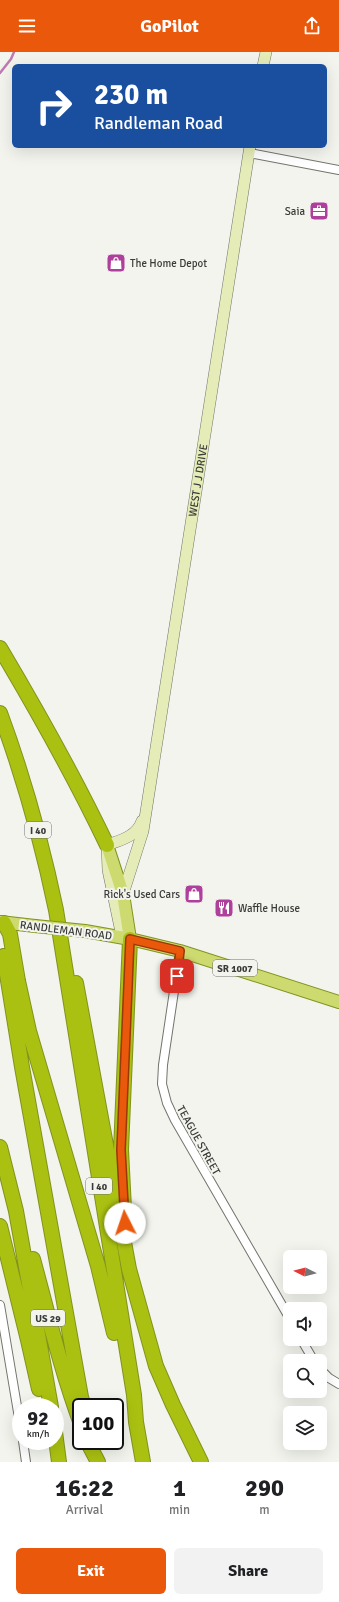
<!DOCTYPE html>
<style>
:root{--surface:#fff;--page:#f2f2f2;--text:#202124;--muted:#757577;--accent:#ea580c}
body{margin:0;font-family:Signika,sans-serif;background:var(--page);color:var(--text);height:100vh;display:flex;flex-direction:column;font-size:15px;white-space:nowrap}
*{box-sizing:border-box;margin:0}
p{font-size:13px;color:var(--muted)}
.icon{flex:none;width:22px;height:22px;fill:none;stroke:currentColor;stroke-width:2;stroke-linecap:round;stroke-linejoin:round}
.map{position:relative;height:1410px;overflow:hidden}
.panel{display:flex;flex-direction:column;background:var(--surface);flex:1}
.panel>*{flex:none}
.banner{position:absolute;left:12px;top:12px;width:315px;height:84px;border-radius:6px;box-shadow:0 4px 16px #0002;background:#1a4fa0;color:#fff;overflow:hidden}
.needle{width:26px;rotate:276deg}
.controls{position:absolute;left:283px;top:1198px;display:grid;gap:8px}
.controls a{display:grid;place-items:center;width:44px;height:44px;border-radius:6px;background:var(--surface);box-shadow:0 4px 16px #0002;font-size:20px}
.speed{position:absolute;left:12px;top:1346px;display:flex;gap:8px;font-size:20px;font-weight:700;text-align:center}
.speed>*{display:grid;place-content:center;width:52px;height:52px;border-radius:50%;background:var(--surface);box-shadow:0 4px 16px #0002;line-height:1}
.speed small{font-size:10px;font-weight:400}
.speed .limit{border:2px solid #111;border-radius:6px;background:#fff;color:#111}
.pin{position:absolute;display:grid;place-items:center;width:34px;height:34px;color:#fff;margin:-17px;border-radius:8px;box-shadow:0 2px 6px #0006}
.me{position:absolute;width:44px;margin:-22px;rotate:356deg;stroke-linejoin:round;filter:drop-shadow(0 0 3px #0008)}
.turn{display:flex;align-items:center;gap:14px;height:84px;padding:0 16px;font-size:18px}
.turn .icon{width:52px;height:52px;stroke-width:2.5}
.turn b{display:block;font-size:28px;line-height:34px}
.eta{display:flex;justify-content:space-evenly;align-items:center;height:68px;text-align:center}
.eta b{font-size:24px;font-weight:700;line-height:28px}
.action{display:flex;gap:8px;margin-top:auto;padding:8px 16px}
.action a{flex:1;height:46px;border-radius:6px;background:var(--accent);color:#fff;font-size:16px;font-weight:700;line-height:46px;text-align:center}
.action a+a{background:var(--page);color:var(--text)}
header{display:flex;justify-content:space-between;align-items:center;height:52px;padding:0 16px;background:var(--accent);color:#fff;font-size:18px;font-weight:700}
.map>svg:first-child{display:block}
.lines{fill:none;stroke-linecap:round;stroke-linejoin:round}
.stream{stroke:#bf7ab1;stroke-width:2.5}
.street-casing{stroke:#72746d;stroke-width:10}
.secondary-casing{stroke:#72746d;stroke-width:12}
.primary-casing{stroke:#83921f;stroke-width:14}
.highway-casing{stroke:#83921f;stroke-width:16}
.street{stroke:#fff;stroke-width:8}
.secondary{stroke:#e6ecb8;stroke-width:11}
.primary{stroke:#ccda70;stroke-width:12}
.highway{stroke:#aac111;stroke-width:14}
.primary-bridge-casing{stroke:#83921f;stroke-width:14;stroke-linecap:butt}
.primary-bridge{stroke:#ccda70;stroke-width:12}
.route-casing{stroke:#983908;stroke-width:10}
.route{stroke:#ea580c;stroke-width:7}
.labels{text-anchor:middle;stroke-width:4;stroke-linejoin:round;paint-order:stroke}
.shield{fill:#f2f4ed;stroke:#71726e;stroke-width:1}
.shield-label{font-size:10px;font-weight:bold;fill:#3a3b38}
.poi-label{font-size:11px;fill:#3a3b38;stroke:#f2f4ed;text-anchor:end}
.street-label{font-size:11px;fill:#3a3b38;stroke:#f2f4ed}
</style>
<header><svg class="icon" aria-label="menu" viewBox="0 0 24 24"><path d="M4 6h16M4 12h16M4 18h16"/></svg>GoPilot<svg class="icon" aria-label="share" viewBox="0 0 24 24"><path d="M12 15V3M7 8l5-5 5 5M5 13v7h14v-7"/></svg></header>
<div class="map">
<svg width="339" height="1410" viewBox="0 0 339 1410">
<rect width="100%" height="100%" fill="#f2f4ed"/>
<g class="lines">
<!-- stream -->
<path class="stream" d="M0,21L11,7L14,0"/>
<!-- street casing -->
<g class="street-casing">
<path id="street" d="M249,101L339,118
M180,899L163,1013L162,1032L167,1051L175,1068L290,1267
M0,1253L21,1378
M301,1287L314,1309
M320,1317L329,1326L339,1332
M23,1389L26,1410"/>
</g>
<!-- secondary casing -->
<g class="secondary-casing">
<g id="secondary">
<path d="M263,14L266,0"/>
<path id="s1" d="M123,842L143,779L250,94"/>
<path d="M122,885L108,818L107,793C121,788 136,785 142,769"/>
</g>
</g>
<!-- primary casing -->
<g class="primary-casing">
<path id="primary" d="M107,793L123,842L130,887
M0,870L35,874
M85,879L130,887L180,899L339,950"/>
</g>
<!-- highway casing -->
<g class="highway-casing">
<path id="highway" d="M0,596C38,660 75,726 107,793
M0,661C24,726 42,791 56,858L134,1343L136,1370L143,1410
M4,871L10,882L18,929L29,979L98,1214L114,1281
M4,904L22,1015L81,1345L84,1355
M76,931L129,1217L156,1314L173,1353L201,1410
M0,1095L16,1159L51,1355
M124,1157L121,1098L130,887
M0,1174L28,1288L39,1337
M33,1207C48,1262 61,1318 81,1372
M55,1380L59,1410
M87,1389L98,1410"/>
</g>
<!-- street -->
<use href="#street" class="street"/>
<!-- secondary -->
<use href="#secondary" class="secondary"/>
<!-- primary -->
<use href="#primary" class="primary"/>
<!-- highway -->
<use href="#highway" class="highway"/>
<!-- primary-bridge casing -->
<g class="primary-bridge-casing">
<path id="primary-bridge" d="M35,874L85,879"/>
</g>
<!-- primary-bridge -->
<use href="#primary-bridge" class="primary-bridge"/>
</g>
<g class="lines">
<!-- route casing -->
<g class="route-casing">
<path id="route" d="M125,1171L121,1098L130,887L180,899L177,924"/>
</g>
<!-- route -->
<use href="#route" class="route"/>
</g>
<!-- icons -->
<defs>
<g id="office-square" transform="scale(1)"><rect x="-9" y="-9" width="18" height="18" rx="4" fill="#af3f9c" stroke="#f2f4ed"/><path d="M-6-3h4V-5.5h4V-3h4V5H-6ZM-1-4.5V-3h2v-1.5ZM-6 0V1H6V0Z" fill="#fff"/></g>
<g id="shop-square" transform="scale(1)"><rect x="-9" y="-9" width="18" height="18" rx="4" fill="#af3f9c" stroke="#f2f4ed"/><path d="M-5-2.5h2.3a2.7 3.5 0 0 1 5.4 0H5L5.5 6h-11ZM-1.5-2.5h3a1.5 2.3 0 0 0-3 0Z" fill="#fff"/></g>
<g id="restaurant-square" transform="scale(1)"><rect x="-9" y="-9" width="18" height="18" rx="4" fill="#af3f9c" stroke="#f2f4ed"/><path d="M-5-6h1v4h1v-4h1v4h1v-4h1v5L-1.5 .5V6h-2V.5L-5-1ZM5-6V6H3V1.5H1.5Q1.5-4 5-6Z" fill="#fff"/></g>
</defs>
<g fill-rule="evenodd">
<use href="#office-square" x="319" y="159"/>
<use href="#shop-square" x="116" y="211"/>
<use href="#shop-square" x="194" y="842"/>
<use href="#restaurant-square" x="224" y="856"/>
</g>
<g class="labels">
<!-- shield labels -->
<g class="shield">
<rect x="25" y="770" width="26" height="16" rx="3"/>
<rect x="213" y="908" width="44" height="16" rx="3"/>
<rect x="86" y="1126" width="26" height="16" rx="3"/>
<rect x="31" y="1258" width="34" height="16" rx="3"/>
</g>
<g class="shield-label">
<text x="38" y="782">I 40</text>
<text x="235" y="920">SR 1007</text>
<text x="99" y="1138">I 40</text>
<text x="48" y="1270">US 29</text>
</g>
<!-- poi labels -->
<g class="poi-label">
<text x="305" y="163">Saia</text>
<text x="130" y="215" text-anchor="start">The Home Depot</text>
<text x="180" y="846">Rick's Used Cars</text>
<text x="238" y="860" text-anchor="start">Waffle House</text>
</g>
<!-- street labels -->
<g class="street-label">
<text dy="4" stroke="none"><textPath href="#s1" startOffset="421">WEST J J DRIVE</textPath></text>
<text transform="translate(66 878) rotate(7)" y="4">RANDLEMAN ROAD</text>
<text transform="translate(199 1088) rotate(61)" y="4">TEAGUE STREET</text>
</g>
</g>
</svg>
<div class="controls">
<a><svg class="needle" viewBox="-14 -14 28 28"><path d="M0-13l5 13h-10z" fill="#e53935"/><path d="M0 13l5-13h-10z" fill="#757577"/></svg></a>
<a><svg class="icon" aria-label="sound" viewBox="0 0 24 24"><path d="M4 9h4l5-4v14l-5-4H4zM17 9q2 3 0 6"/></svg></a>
<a><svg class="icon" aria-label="search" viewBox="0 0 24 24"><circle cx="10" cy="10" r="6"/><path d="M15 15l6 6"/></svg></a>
<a><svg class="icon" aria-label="layers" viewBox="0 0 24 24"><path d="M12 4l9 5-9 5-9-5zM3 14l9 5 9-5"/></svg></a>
</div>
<div class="speed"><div>92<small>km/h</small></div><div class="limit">100</div></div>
<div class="pin" style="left:177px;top:924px;background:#d93025"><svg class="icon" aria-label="arrive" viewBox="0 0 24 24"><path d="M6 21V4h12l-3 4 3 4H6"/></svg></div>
<svg class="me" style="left:125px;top:1171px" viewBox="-20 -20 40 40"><circle r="19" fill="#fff"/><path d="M0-13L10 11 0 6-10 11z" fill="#ea580c"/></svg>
<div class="banner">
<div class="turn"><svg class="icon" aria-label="right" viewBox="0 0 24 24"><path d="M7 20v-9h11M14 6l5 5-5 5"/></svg><div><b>230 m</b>Randleman Road</div></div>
</div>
</div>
<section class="panel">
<div class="eta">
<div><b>16:22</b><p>Arrival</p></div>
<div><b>1</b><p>min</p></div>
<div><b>290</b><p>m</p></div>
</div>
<div class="action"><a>Exit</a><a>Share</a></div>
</section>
